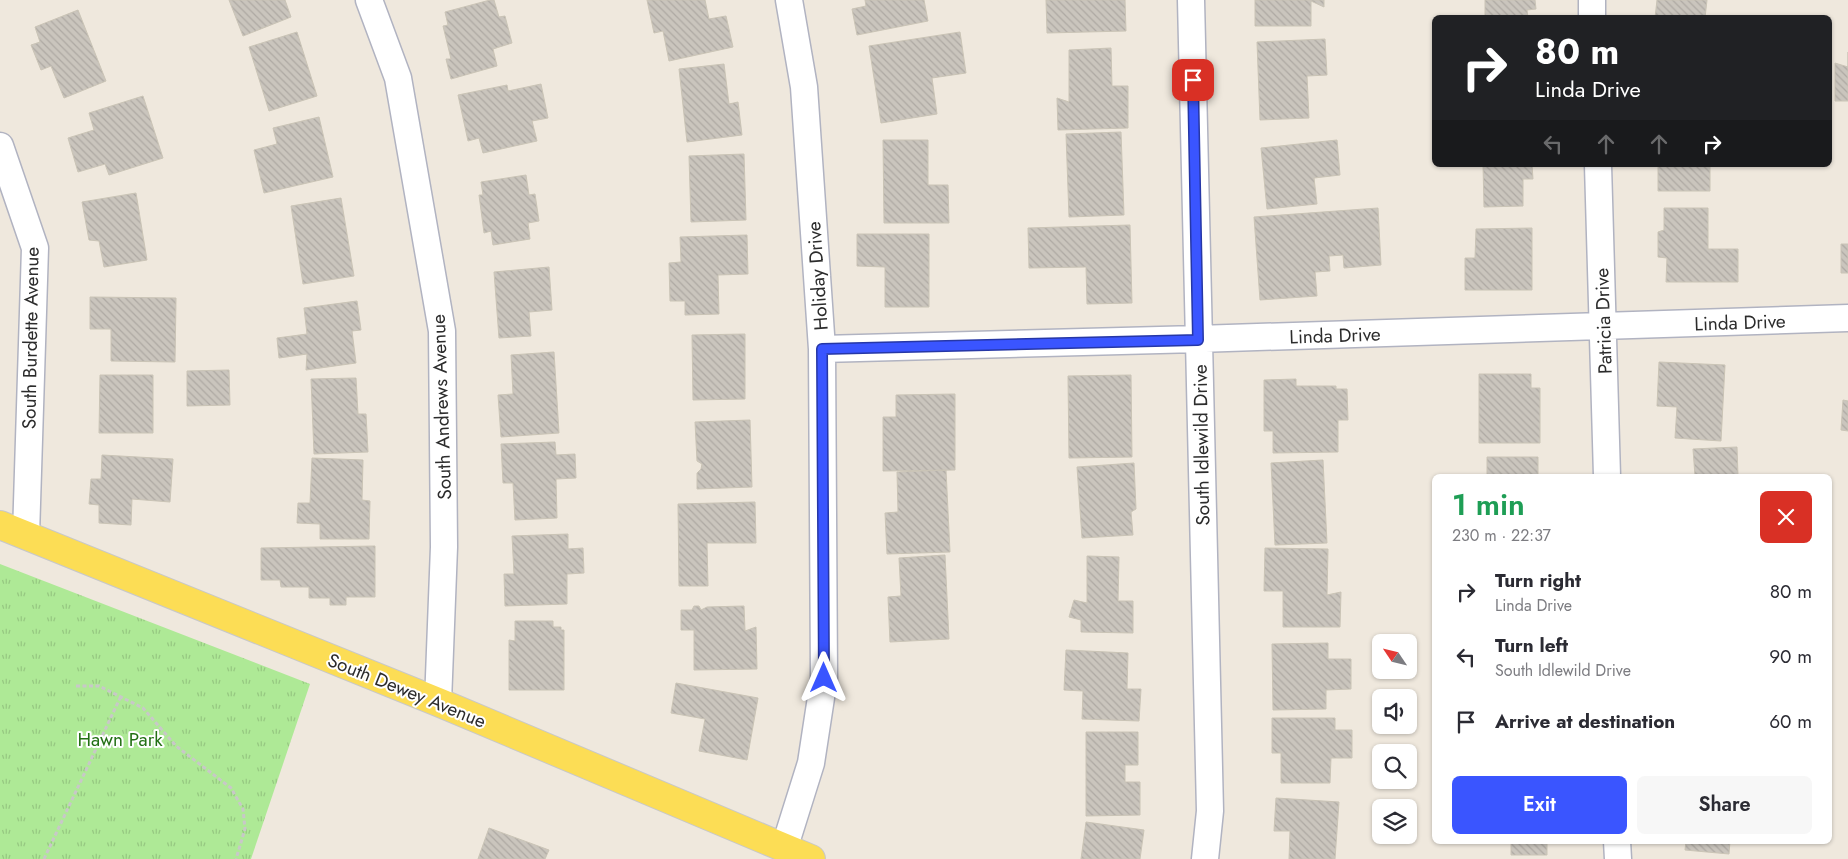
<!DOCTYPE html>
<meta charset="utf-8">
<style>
:root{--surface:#fff;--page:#f7f7f7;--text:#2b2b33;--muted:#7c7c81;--accent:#3a55ff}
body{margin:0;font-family:Jost,sans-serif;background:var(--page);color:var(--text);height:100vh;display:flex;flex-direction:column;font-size:19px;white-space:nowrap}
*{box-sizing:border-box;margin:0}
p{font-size:16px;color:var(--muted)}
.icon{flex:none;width:28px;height:28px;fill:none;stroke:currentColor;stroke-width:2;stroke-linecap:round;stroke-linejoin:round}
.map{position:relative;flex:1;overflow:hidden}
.panel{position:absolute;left:1432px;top:474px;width:400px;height:370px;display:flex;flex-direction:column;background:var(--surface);border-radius:8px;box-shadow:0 1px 4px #0004}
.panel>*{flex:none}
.top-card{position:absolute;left:1432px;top:15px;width:400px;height:152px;border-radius:8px;box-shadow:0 1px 4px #0004;background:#202124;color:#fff;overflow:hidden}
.needle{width:32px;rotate:305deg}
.tools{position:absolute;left:1372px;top:634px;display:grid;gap:10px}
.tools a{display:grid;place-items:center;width:45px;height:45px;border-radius:8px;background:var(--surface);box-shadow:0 1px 4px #0004;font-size:25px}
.pin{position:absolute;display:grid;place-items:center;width:42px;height:42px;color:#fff;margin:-21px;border-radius:10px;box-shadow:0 2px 8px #0006}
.me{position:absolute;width:55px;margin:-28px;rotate:0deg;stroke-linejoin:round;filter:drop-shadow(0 0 4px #0008)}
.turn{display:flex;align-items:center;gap:18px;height:105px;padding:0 20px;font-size:22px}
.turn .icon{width:65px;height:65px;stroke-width:2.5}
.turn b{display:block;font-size:35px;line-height:42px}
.lanes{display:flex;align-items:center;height:48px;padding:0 20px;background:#0003;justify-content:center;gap:25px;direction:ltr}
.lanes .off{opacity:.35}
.round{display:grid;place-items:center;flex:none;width:52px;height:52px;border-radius:8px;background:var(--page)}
.overview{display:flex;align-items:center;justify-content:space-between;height:85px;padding:0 20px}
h1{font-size:30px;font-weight:600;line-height:38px;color:#1e9e55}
.button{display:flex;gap:10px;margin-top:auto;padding:10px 20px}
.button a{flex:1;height:58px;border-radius:8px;background:var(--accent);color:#fff;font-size:20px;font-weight:600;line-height:58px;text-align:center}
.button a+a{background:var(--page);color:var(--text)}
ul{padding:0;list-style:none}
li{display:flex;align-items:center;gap:15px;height:65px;padding:0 20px}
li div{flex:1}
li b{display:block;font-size:19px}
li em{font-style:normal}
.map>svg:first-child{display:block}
.park{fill:url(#park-tufts)}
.building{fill:url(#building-back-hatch);stroke:#cac4b6}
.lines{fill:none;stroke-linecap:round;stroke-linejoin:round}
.minor-casing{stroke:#b1b3c1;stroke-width:29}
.primary-casing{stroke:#c8c8c8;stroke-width:30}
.path{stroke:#c8c8c8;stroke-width:3;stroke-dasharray:4 2.5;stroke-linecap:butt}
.minor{stroke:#fff;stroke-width:26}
.primary{stroke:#fcdd55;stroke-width:28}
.route-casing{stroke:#2637a6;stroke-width:12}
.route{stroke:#3a55ff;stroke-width:9}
.labels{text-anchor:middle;stroke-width:4;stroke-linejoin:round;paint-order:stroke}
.street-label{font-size:19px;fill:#2c2c2c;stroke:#fff}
.park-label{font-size:19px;fill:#237015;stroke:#fff}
</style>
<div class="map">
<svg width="1848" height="859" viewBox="0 0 1848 859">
<defs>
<pattern id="park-tufts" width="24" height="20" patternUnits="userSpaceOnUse" patternTransform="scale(1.25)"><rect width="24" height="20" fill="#aee996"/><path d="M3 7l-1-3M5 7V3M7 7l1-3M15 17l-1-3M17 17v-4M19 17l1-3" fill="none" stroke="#96c881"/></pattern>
<pattern id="building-back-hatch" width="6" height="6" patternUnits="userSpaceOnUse" patternTransform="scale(1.25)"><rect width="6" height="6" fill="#cac5bd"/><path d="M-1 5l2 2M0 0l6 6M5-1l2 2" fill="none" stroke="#aea9a3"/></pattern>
</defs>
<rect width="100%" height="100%" fill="#efe8dd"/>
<!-- park -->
<path class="park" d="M0,564L310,684L251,859H0Z"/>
<!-- building -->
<path class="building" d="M229,0H285L291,17L243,36Z
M490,0H494L499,17L505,16L512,43L493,49L497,66L451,79L446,59H451L443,26L448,25L445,12Z
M647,0H705L709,19L726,16L733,47L669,61L663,31L654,33Z
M865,0H924L928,21L857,35L852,9L866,6Z
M1046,0H1125L1126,31L1047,33Z
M1255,0H1324V7L1311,1V26H1255Z
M1485,0H1535L1536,9L1527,10L1528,18H1485Z
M1657,0H1707L1705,18H1655Z
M78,10L106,81L64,98L51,66L41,70L31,45L40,42L35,27Z
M297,32L317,96L269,111L249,47Z
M960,32L966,73L932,78L937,114L881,123L869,46Z
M1325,39L1327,75L1307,76L1309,118L1260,120L1257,42Z
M1111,48L1112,86H1128V128L1058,130L1057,98L1069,102V50Z
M1848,52V101H1835V63L1848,67Z
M724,64L729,104L738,102L742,135L687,142L679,69Z
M541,84L548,118L532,121L537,141L483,153L479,138L468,141L458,95L507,85L508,91Z
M143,96L163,158L109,175L105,164L78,172L68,138L94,130L89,113Z
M319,117L333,177L264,193L254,150L277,144L273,128Z
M1121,132L1124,215L1069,217L1066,134Z
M883,140H928V185H948L949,223H884Z
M1337,140L1340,175L1314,178L1317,204L1267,209L1261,148Z
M744,154L746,220L691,222L689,156Z
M1483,165H1532L1533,179H1523V206L1484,207Z
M1658,165H1710V191H1658Z
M526,175L529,195L535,194L539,221L528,223L530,239L493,245L491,231L484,233L479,195H483L481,182Z
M136,193L147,260L104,267L99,241L89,240L82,202Z
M341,198L354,276L303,284L291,206Z
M1378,208L1381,265L1344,268L1343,255L1329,256L1330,271L1315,272L1317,296L1260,300L1254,217Z
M1664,208H1708V249H1738V282H1666L1667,258L1658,257V232L1664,230Z
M1130,225L1132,303L1087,304L1086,267L1029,268L1028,228Z
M1532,228V290H1465V258H1475L1476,229Z
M857,234H929V307H885V267L857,266Z
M747,235L748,274L718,275L719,314L685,315V301H670L669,263L681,262L680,237Z
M1841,244H1848V273H1841Z
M549,267L552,310L529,312L531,336L499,338L494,272Z
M90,297L176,298L175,362L111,361V329H90Z
M357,301L361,330L352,331L356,363L306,370L307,354L279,358L277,338L307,334L304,308Z
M745,334V399L693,400L692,335Z
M554,352L559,433L501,437L498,395L513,394L511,355Z
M1659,362L1725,365L1721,441L1675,438L1677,407L1657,406Z
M229,370L230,405L187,406V371Z
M1479,374H1531V388H1540V443H1479Z
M100,375H153V433H99Z
M1131,375L1132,457L1069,458L1068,376Z
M356,378L358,414H366L368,452L314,454L311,379Z
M1296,379V386H1336V389H1347L1348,420H1338V452L1273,453V431H1264V380Z
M955,394V470L883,471V417H896V395Z
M1843,400L1848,401V431L1841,430Z
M750,420L752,487L697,489V473L701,469L702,464L697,461L695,422Z
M555,442L556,455L575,454L576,478L556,479L557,518L515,520L513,483H503L501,444Z
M1737,447L1738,476H1695L1693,449Z
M102,455L173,459L170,502L132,499L131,525L99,523V505L89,504L91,479H101Z
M1487,457H1538V476H1487Z
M312,458L363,460L362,500L370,501L369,539H320V524L297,523L298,503H310Z
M1323,460L1327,543L1275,545L1271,463Z
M1134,463L1136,509L1131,512L1133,535L1082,538L1077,467Z
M946,470L950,552L887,554L885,513L898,512L897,472Z
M755,502L756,543H707L708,586H679L678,504Z
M568,534V549L583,548L584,573L567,574V604L505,606L504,574H514L512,536Z
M375,546V597H346V605H330V598H309V587H281L280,580H261V548Z
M1265,548L1328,549L1327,595L1341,592L1340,627H1283V591H1264Z
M945,555L949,639L890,642L888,597L901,596L899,558Z
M1087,556L1119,557L1118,601H1133V633L1081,632V620L1069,617L1074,600L1087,603Z
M694,606H699L701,610L707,607L744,606L745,631L756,627L757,669L694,670V630H681V610H692Z
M515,621H553V627H561V630H564V690H509V640L515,641Z
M1328,643V659H1351V689L1326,690V709L1273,710L1272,644Z
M1066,650L1128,653L1127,689H1141L1139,721L1082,719L1083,691L1064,690Z
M676,683L758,698L747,760L699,751L705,719L671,713Z
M1272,718H1335V730H1352V758H1331L1330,783H1281V753H1272Z
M1086,732H1138V765H1125V782H1140V815L1086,816Z
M1276,798L1339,802L1335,859H1289L1290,831H1274Z
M1086,822L1144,830L1140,859H1081Z
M489,828L549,850L545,859H478Z
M1511,841H1547V855H1511Z
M1686,841H1730L1729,854L1685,850Z"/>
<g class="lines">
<!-- minor casing -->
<g class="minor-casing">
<path id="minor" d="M369,0L398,78L442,331L444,547L438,702
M1191,0L1210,811L1205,859
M1592,0V18
M0,146L35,248L26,535
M1598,165L1607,476
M822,349L1198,339L1848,318
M1617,841L1618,859
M784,849L811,763L824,678L822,349L804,87L789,0"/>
</g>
<!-- primary casing -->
<g class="primary-casing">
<path id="primary" d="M0,525L438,702L811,859"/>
</g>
<!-- path -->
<path class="path" d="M76,686H99L143,708L176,746L231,788L243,809L245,829L236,859
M44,859L121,696"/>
<!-- minor -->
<use href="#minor" class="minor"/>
<!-- primary -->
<use href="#primary" class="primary"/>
</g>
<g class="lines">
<!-- route casing -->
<g class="route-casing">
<path id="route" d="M824,678L822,349L1198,340L1193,80"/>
</g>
<!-- route -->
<use href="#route" class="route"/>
</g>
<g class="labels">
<!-- street labels -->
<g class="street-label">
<text transform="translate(817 276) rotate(-94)" y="7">Holiday Drive</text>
<text transform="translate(1603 321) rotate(-92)" y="7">Patricia Drive</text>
<text transform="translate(1740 322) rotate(-2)" y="7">Linda Drive</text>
<text transform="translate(1335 335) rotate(-2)" y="7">Linda Drive</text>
<text transform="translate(30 338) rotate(-89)" y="7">South Burdette Avenue</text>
<text transform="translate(441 407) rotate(-92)" y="7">South Andrews Avenue</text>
<text transform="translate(1201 445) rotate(-91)" y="7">South Idlewild Drive</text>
<text transform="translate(407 690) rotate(22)" y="7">South Dewey Avenue</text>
</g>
<!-- park labels -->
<g class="park-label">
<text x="120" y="746">Hawn Park</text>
</g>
</g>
</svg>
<div class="tools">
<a><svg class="needle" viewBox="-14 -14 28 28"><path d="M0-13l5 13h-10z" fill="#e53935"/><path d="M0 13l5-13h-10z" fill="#7c7c81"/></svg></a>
<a><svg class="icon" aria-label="sound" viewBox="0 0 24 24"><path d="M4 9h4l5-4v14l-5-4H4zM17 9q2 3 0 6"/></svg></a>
<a><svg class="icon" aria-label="search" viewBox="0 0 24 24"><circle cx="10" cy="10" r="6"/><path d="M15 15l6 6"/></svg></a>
<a><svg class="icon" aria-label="layers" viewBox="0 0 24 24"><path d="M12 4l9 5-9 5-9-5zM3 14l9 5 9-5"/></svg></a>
</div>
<div class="pin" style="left:1193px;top:80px;background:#d93025"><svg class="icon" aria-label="arrive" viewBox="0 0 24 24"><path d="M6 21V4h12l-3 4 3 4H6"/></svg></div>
<svg class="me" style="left:824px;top:678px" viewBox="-20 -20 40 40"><path d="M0-17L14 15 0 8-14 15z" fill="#3a55ff" stroke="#fff" stroke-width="4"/></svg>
<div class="top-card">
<div class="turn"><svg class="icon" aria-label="right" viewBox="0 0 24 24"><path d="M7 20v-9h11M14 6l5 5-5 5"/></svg><div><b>80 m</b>Linda Drive</div></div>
<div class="lanes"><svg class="icon off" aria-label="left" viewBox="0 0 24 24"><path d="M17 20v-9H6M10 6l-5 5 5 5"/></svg><svg class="icon off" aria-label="ahead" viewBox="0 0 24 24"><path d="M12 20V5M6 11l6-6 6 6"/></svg><svg class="icon off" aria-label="ahead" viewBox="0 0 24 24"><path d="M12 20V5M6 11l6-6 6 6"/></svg><svg class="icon" aria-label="right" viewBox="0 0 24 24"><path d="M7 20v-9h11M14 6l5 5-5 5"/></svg></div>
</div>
<section class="panel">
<div class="overview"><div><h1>1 min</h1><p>230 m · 22:37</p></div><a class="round" style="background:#d93025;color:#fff"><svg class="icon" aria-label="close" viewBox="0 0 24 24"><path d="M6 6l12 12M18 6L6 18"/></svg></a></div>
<ul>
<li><svg class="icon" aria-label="right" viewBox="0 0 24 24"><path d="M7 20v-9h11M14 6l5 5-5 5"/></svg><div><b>Turn right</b><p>Linda Drive</p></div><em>80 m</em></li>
<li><svg class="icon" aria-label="left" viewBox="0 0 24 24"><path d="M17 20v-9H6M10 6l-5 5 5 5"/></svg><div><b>Turn left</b><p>South Idlewild Drive</p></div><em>90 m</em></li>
<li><svg class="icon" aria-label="arrive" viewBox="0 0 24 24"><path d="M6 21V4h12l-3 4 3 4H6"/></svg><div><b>Arrive at destination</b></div><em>60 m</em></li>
</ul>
<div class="button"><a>Exit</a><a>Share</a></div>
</section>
</div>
